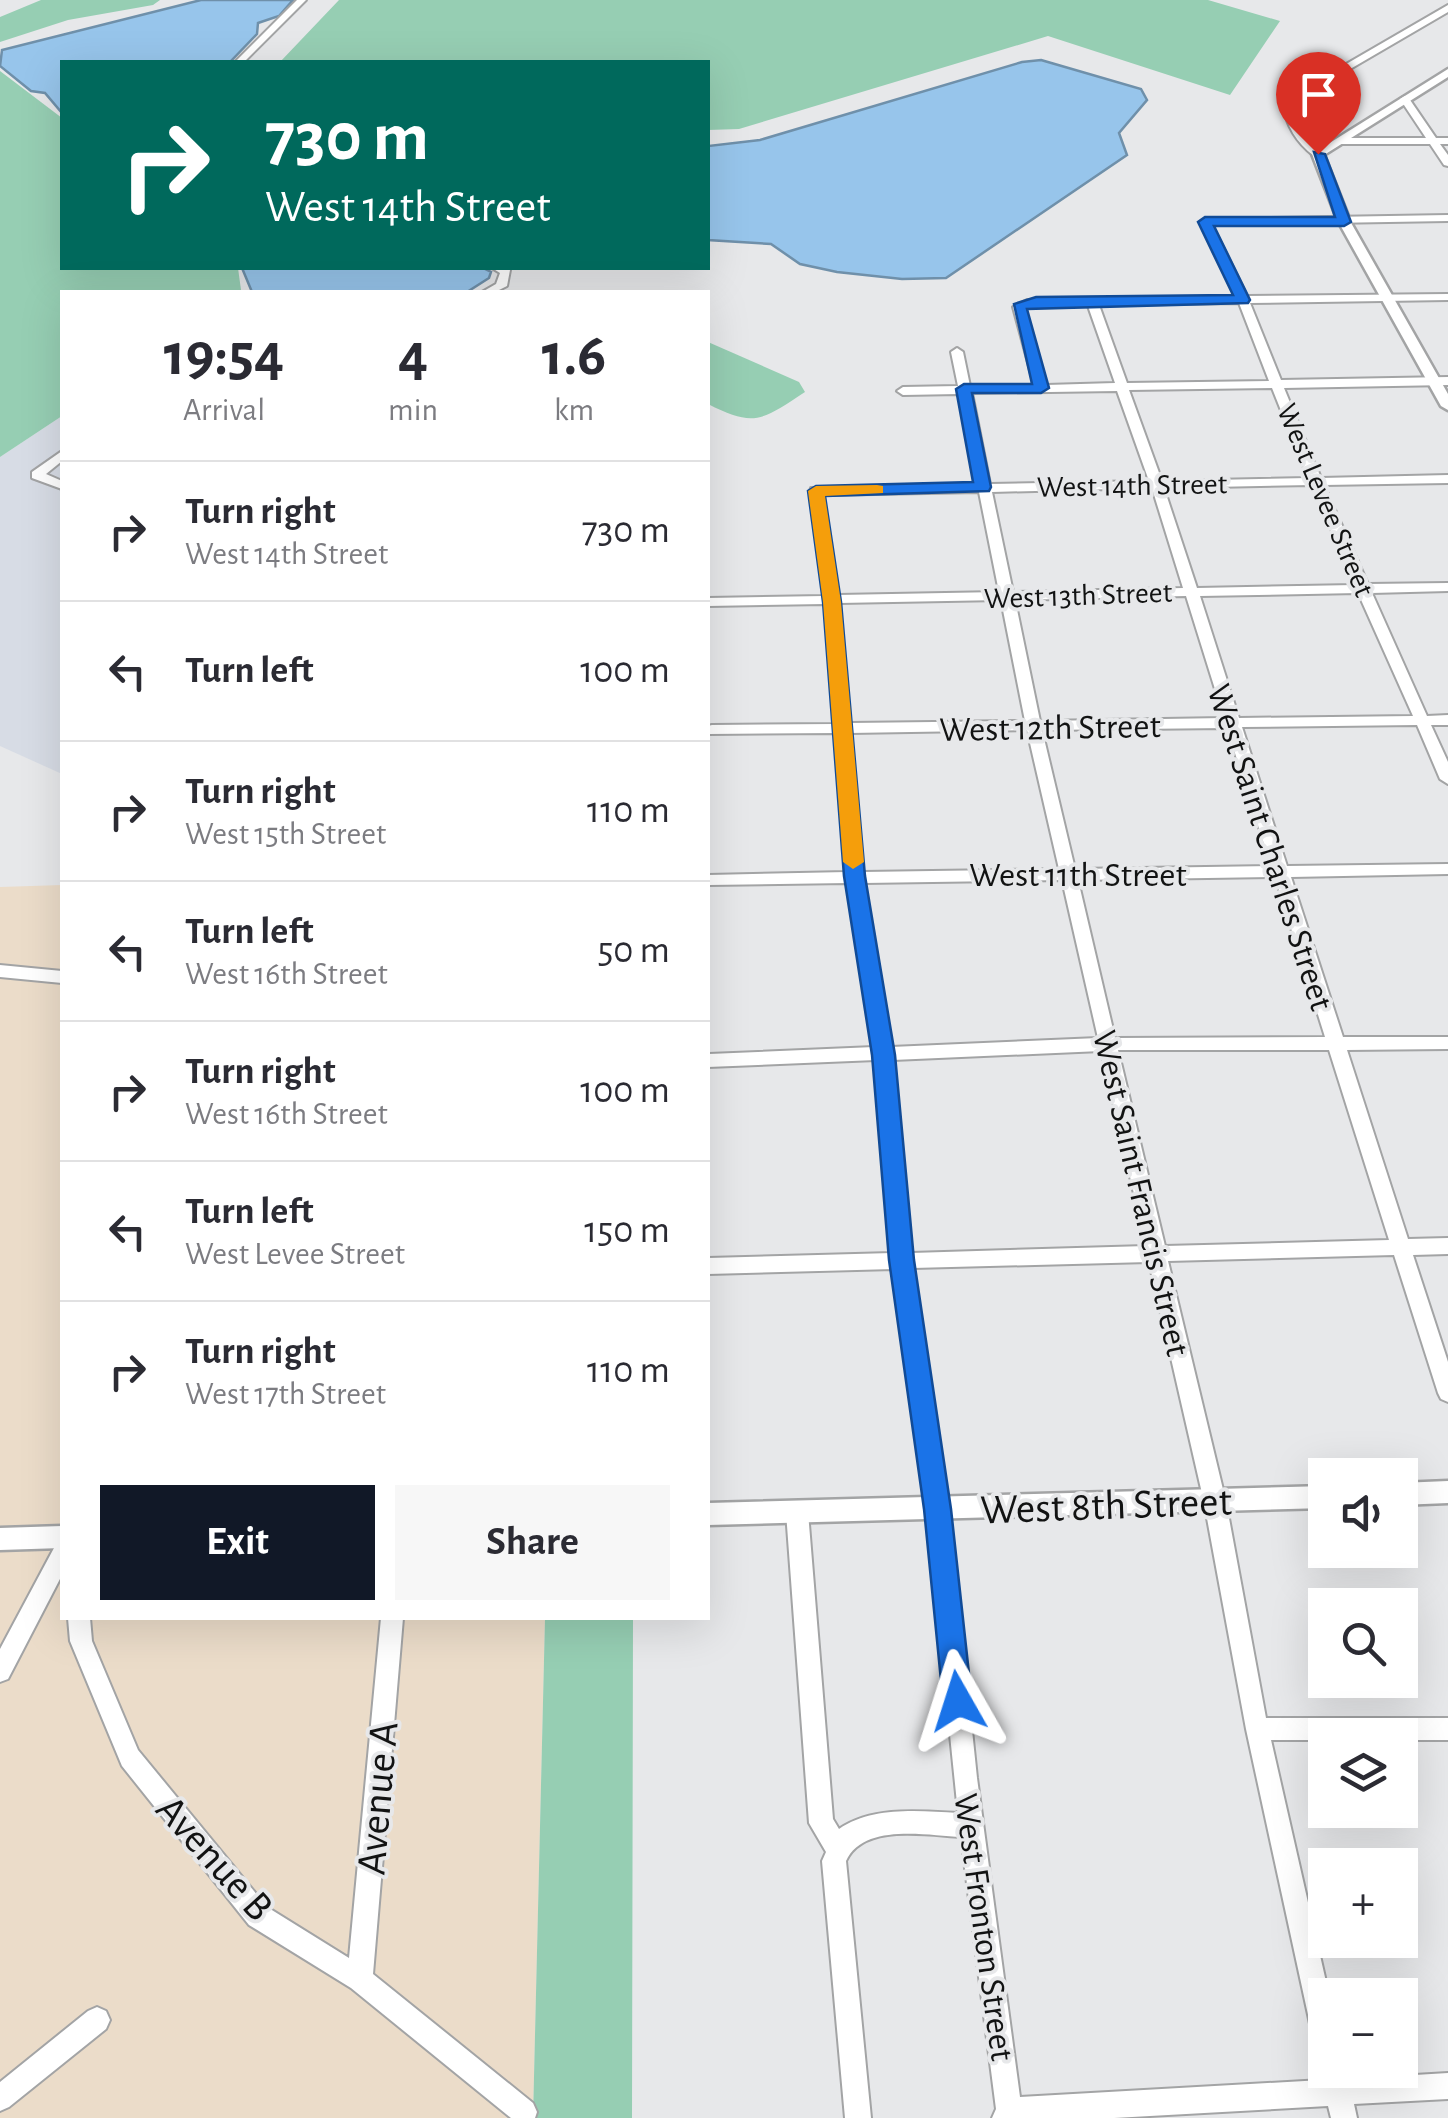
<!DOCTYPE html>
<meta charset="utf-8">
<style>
:root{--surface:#fff;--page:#f7f7f7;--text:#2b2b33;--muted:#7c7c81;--line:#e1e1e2;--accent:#111827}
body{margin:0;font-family:"Alegreya Sans",sans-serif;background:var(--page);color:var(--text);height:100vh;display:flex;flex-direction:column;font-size:38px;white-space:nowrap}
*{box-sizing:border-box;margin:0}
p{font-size:32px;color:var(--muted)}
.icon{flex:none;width:55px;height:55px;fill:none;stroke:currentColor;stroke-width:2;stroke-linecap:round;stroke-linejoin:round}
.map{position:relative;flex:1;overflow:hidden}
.sheet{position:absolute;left:60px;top:290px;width:650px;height:1330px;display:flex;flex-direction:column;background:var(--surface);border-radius:0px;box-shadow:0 10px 40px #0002}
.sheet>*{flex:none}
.top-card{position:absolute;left:60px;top:60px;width:650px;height:210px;border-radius:0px;box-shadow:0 10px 40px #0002;background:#00695c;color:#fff;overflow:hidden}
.buttons{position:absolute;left:1308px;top:1458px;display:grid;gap:20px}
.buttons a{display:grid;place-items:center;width:110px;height:110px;border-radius:0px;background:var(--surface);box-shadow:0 10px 40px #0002;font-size:50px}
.pin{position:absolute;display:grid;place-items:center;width:85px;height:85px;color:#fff;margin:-102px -42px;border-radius:50% 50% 50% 0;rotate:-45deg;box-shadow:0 0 10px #0007}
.pin .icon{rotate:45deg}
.me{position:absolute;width:110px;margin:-55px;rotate:354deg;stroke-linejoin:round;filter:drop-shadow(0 0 8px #0008)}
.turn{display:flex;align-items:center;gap:35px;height:210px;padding:0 40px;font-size:45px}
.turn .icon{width:130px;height:130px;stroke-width:2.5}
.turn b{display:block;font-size:70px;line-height:85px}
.eta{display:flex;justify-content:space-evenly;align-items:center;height:170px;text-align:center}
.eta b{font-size:60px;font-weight:700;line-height:70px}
.action{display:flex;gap:20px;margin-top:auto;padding:20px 40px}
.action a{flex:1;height:115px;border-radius:0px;background:var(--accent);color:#fff;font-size:40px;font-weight:700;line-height:115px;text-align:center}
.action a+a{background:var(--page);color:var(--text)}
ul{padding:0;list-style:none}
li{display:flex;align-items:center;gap:30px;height:140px;padding:0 40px;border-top:2px solid var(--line)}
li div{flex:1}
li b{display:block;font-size:38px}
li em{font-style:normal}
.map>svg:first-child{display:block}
.built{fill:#d7dce5}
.medical{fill:#ebdcc9}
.green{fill:#96ceb3}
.water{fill:#97c5eb;stroke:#6f90aa;stroke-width:2.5}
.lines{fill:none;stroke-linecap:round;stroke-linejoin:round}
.minor-casing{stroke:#a3a4a5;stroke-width:4}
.tertiary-casing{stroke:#a3a4a5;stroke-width:5}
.minor{fill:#fff;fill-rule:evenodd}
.tertiary{fill:#fff;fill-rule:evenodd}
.route{fill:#1a73e8;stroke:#114b97;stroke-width:2.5}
.slow{fill:#f59e0b}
.labels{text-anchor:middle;stroke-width:8;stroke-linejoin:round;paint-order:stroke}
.far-street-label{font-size:30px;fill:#121313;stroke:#e7e8ea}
.street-label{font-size:35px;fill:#121313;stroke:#e7e8ea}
.near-street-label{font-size:42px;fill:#121313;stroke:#e7e8ea}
</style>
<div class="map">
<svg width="1448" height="2118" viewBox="0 0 1448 2118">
<rect width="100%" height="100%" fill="#e7e8ea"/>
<!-- built -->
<path class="built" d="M62,416V774L0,746V457Z"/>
<!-- medical -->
<path class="medical" d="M62,885V1618H545L533,2118H0V887Z"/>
<!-- green -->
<path class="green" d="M41,0H160L153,5L68,20L0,42V17Z
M339,0H1208L1280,21L1230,95L1048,36L739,129L708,130V62H280Z
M0,71L62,118V268H238L241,290L62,292V416L0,457Z
M708,342L799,382L805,392C762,420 755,428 708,404Z
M545,1618H633L632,2118H533Z"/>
<!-- water -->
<path class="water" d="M201,0H293L279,16L258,23L257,34L230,62H62V113L45,93L31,91L0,66L2,50Z
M1041,60L1141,89L1147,100L1119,133L1127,155L946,278L902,279L837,272L800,264L771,244L708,240V146L760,140L1022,62Z
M242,268H483L491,272L489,278L467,292H252Z"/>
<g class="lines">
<!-- minor casing -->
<g class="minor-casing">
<path id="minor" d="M297,0H306L244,62H235Z
M1448,5V12L1297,100L1293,105C1297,126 1307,140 1323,154L1314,156C1297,143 1286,126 1283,104L1291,96Z
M1405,96L1408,97L1436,138H1448V144H1440L1448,155V166L1444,165L1430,144H1339L1334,141L1339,138H1426L1400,99Z
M1448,215V221L1212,225L1247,296L1448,294V300L1250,303L1281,380L1448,377V385L1284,388L1321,478L1448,475V483L1324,485L1368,584L1448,583V591L1372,593L1427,716L1448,715V725H1431L1448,762V784L1440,779L1417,725L1242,727L1287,866L1448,864V874L1291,877L1343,1037H1448V1049L1347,1050L1408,1239L1448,1238V1254L1413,1255L1448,1362V1402L1441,1399L1438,1393L1394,1255L1168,1261L1226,1502L1266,1718H1448V1740H1400V1735H1325V1740H1271L1329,1995H1325V2046L1316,2042L1312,2033L1246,1729L1204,1502L1149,1262L913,1268L949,1509L977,1778L1020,2097L1322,2080L1320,2070L1325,2060V2070H1346L1348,2079L1448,2073V2099L1354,2104L1357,2118H1331L1328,2106L1114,2118H992L996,2109L961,1837C926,1835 863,1823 846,1861L871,2118H845L822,1861L826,1852L809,1823L786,1512L790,1505L797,1503L804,1505L808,1512L833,1819L839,1829C873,1806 919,1811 958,1813L927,1509L894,1269L708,1274V1258L892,1253L876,1060L708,1067L709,1054L874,1047L848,883L708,885V875L847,872L836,733L708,734V726L712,725L835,724L825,604L708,606V598L824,596L810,491L811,488L978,484L959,394L903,395L897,391L903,387L958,386L951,352L957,348L963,352L970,386L1034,385L1013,307L1027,300L1236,297L1200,222L1205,219ZM1239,303L1269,381L1127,383L1099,305ZM1029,306H1088L1115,383L1046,385L1025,308ZM1272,388L1308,478L1162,481L1129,390ZM1117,391L1149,481L990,484L972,393ZM1311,485L1355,585L1197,588L1164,488ZM1152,488L1183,588L1013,592L992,492ZM979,492L999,592L838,595L823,495ZM1358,593L1413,716L1239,718L1200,596ZM1186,596L1224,718L1040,721L1015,600ZM1001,600L1025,721L850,723L839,603ZM1227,728L1271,866L1075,869L1042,730ZM1027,730L1059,869L863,872L850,733ZM1275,877L1325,1037L1115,1038L1078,880ZM1062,880L1098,1038L891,1047L864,883ZM1118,1050H1329L1389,1240L1165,1246ZM1101,1051L1146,1246L911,1253L893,1060Z
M492,268L510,270L507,286L495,292H482L496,284L500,273Z
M62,451V461L46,474L62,481V489L32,478V472Z
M0,965L62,971V983L0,977Z
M62,1545V1575L8,1679L0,1682V1649L54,1548Z
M68,1618H90L92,1641L138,1750L267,1907L349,1958L381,1618H403L373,1974L533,2103L537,2112L535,2118H511L351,1988L249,1925L122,1766L70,1641Z
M97,2007L106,2011L110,2020L106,2029L9,2107L0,2111V2082L88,2011Z"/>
</g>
<!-- tertiary casing -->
<g class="tertiary-casing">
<path id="tertiary" d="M1448,69V77L1324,155L1350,221L1448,394V410L1441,406L1338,221L1312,154Z
M1448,1481V1503L1400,1505V1483Z
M1325,1486V1508L708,1525V1503Z
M62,1526V1548L0,1550V1528Z"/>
</g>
<!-- minor -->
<use href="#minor" class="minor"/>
<!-- tertiary -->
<use href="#tertiary" class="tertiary"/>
</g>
<!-- route -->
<path class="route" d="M1314,152L1325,154L1351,222L1344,226H1214L1250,300L1248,303L1027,309L1049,388L1041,393H972L991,487L989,491L825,496L841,602L865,876L895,1055L914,1260L951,1509L972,1701L968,1711L958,1715L947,1711L943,1701L924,1509L889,1260L872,1055L844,876L823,602L808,491L816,486L973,482L956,389L964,384H1032L1014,304L1036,297L1233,295L1198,222L1205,217H1335Z"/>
<!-- slow -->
<path class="slow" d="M877,485L883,486V493L825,496L841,602L864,862L853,869L843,862L823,602L808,491L816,486Z"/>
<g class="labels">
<!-- far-street labels -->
<g class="far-street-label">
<text transform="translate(1132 485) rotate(-1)" y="10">West 14th Street</text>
<text transform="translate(1326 500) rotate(67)" y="10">West Levee Street</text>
<text transform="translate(1078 595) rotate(-2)" y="10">West 13th Street</text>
</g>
<!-- street labels -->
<g class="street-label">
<text transform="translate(1050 727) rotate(-1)" y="12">West 12th Street</text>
<text transform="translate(1271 847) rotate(72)" y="12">West Saint Charles Street</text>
<text x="1078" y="886">West 11th Street</text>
<text transform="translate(1142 1193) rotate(77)" y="12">West Saint Francis Street</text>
<text transform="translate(985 1927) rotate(82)" y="12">West Fronton Street</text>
</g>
<!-- near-street labels -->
<g class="near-street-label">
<text transform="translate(1106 1504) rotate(-2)" y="15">West 8th Street</text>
<text transform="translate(376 1798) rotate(-85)" y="15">Avenue A</text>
<text transform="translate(216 1857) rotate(48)" y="15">Avenue B</text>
</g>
</g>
</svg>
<div class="buttons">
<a><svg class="icon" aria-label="sound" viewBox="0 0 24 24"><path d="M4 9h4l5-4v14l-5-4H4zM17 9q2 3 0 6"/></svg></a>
<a><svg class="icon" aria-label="search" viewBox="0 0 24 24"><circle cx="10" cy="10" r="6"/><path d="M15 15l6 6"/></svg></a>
<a><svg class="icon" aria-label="layers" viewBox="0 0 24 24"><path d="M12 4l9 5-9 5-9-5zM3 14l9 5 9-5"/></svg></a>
<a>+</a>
<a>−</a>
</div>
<div class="pin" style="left:1318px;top:154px;background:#d93025"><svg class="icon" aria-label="arrive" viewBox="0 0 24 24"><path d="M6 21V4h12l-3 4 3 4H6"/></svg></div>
<svg class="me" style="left:958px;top:1701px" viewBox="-20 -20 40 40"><path d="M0-17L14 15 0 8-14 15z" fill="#1a73e8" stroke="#fff" stroke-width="4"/></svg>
<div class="top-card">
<div class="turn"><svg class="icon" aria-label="right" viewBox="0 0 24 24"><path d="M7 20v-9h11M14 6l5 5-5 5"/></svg><div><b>730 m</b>West 14th Street</div></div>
</div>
<section class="sheet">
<div class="eta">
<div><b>19:54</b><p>Arrival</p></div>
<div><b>4</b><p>min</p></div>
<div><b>1.6</b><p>km</p></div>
</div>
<ul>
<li><svg class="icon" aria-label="right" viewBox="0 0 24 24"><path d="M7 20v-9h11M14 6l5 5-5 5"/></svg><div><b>Turn right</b><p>West 14th Street</p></div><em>730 m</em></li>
<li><svg class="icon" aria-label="left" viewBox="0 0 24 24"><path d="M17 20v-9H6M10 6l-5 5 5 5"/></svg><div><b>Turn left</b></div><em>100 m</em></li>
<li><svg class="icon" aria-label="right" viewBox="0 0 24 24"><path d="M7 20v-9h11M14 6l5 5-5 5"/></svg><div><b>Turn right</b><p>West 15th Street</p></div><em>110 m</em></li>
<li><svg class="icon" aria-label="left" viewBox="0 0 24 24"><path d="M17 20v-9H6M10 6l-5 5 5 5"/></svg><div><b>Turn left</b><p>West 16th Street</p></div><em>50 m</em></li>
<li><svg class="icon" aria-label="right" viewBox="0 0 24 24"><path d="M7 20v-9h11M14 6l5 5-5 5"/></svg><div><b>Turn right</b><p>West 16th Street</p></div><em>100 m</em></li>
<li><svg class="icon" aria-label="left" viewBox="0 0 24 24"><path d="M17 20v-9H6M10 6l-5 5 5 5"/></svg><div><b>Turn left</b><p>West Levee Street</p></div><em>150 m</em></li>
<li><svg class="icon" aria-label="right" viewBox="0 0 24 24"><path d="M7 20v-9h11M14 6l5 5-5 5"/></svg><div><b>Turn right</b><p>West 17th Street</p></div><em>110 m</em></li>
</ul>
<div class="action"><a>Exit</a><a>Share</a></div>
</section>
</div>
